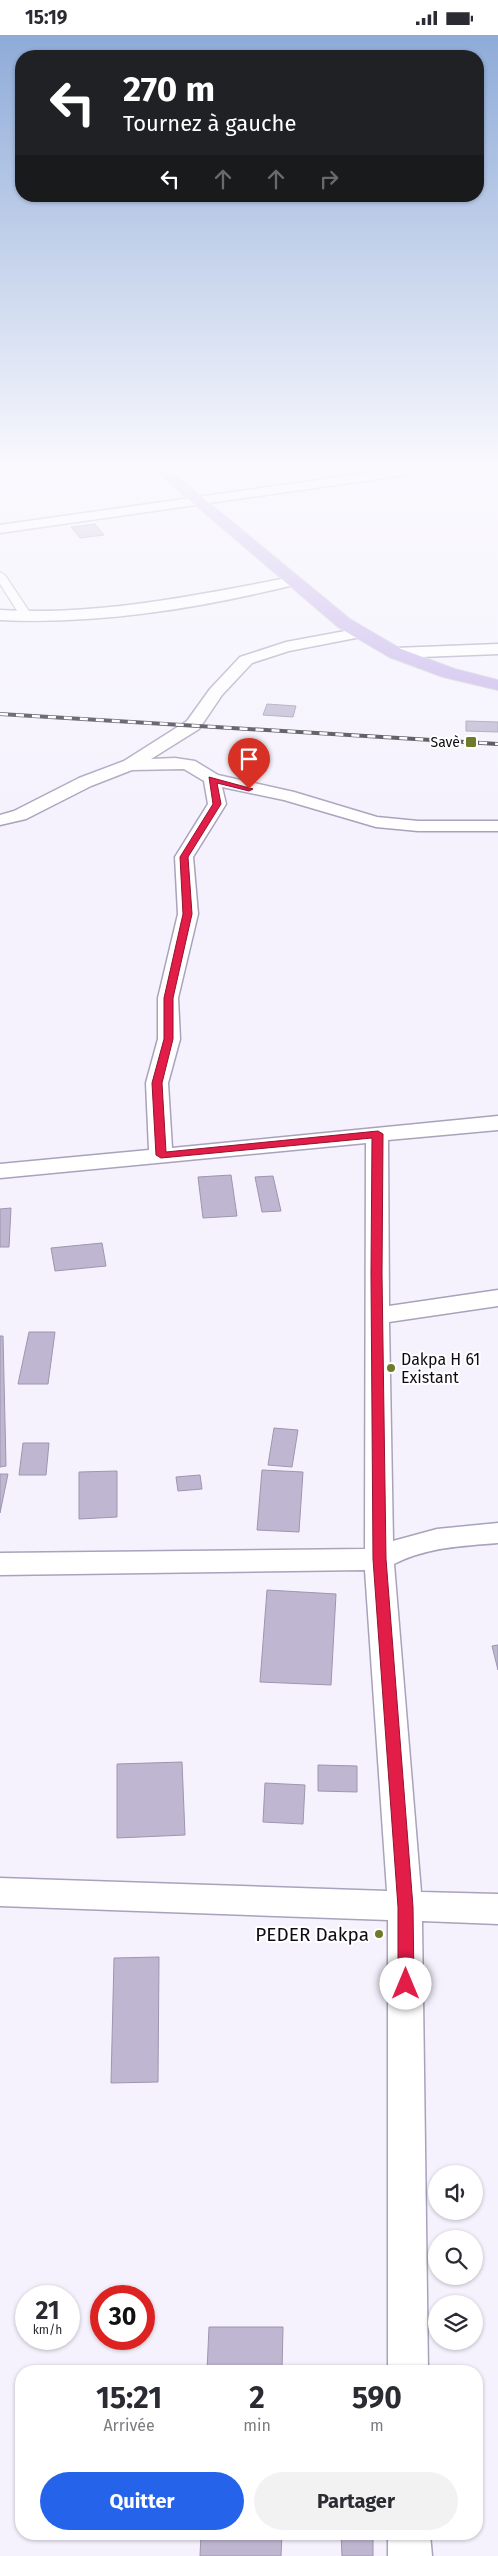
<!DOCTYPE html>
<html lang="fr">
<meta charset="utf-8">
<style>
:root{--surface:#fff;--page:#f2f2f3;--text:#2b2b33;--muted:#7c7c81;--accent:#2563eb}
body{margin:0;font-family:"Fira Sans",sans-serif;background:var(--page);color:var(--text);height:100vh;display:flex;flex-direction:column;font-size:19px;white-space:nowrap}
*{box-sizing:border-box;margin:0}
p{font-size:16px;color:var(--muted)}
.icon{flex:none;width:28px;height:28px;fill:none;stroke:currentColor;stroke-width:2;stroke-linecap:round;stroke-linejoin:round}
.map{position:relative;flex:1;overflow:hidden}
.side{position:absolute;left:15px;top:2330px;width:468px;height:175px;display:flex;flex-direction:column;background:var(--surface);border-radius:20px;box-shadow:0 1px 4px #0004}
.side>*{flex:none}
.banner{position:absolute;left:15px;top:15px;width:469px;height:152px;border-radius:20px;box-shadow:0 1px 4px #0004;background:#202124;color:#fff;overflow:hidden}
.tools{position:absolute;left:428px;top:2130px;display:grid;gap:10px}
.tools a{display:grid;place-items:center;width:55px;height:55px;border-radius:50%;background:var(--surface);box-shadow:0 1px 4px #0004;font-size:25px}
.speed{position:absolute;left:15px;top:2250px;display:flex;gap:10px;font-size:25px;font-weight:700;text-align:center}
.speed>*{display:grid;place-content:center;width:65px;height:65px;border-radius:50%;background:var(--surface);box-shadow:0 1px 4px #0004;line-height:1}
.speed small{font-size:12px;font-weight:400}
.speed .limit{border:8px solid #d22;background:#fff;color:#111}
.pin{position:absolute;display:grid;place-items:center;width:42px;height:42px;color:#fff;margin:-51px -21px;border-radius:50% 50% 50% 0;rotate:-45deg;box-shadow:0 0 5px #0007}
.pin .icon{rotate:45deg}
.me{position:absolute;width:55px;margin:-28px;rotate:0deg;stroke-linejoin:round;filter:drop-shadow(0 0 4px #0008)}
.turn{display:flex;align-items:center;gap:18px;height:105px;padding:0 25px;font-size:22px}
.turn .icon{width:65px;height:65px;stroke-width:2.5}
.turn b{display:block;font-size:35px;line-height:42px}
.lanes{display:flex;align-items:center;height:48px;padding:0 25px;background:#0003;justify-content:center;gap:25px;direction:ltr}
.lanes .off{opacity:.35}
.eta{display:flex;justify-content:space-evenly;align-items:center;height:85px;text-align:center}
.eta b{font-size:30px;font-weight:700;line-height:35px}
.primary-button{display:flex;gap:10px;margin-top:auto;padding:10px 25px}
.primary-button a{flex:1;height:58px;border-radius:30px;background:var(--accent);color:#fff;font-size:20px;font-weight:700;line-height:58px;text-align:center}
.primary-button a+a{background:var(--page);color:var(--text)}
.status{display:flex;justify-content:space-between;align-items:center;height:35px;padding:0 25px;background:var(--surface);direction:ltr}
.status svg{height:14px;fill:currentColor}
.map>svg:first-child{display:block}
.building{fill:#bfb7d1;stroke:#9d96ae}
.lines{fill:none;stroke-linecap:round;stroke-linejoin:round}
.pedestrian-casing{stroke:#a9a2bb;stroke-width:2}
.minor-casing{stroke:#a9a2bb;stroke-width:3}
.primary-casing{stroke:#d3d3d5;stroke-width:2}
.pedestrian{fill:#fff;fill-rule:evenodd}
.minor{fill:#fff;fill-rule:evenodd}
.primary{fill:#c5b3e9;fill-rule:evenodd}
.rail-casing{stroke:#34313a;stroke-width:4}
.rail{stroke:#fff;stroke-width:2.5;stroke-dasharray:8;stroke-linecap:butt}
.route{fill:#e11d48;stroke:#92132f}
.poi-dot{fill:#6e7c2a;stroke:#fff;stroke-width:2}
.labels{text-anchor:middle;stroke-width:4;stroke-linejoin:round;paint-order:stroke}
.far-poi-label{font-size:14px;fill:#0d0b13;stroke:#fff;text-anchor:end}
.poi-label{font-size:16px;fill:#0d0b13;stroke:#fff;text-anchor:start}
.near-poi-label{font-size:19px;fill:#0d0b13;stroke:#fff;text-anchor:end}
</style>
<div class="status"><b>15:19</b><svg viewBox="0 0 49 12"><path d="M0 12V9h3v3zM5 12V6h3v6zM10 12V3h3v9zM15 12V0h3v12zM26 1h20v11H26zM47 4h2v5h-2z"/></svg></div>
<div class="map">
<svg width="498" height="2521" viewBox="0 0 498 2521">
<rect width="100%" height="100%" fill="#f5f2fd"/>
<!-- building -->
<path class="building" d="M95,489L104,500L80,503L71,492Z
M267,669L296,671L293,682L263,680Z
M466,686L498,687V697L466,696Z
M231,1140L237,1181L203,1183L198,1142Z
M273,1141L281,1176L262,1177L255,1142Z
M11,1173L9,1212H0V1174Z
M102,1208L106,1231L55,1236L51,1213Z
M29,1297H55L48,1349H18Z
M0,1301H3L6,1431L0,1432Z
M274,1393L298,1395L292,1432L268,1430Z
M23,1408H49L46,1440H19Z
M262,1435L303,1437L299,1497L257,1495Z
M117,1436V1482L79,1484V1437Z
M0,1439H8L0,1478Z
M200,1440L202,1454L178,1456L176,1442Z
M267,1555L336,1559L331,1650L260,1647Z
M498,1610V1635L492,1611Z
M182,1727L185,1800L117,1803V1729Z
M318,1730L357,1731V1757L318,1756Z
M265,1748L305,1750L303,1789L263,1787Z
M159,1922L158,2047L111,2048L114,1923Z
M209,2292H283L282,2336H207Z
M201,2499H282L281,2521H200Z
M341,2499H373V2521H342Z"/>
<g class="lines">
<!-- pedestrian casing -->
<g class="pedestrian-casing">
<path id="pedestrian" d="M0,537L5,540L33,582L31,584L27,585L21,582L0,549Z"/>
</g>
<!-- minor casing -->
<g class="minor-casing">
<path id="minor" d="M395,434H425L419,438L0,498V490Z
M293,542L298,543L300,546L298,549C201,573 100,590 0,585V575C100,581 195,560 293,542Z
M361,593L366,595L369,598L366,601L289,616L252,628L222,660L199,694L151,724L175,723L195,726L218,740L294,757L377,782L418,786H498V796H418L376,792L284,765L222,752L226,769L193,822L198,879L178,963L180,1004L168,1048L172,1113L498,1081V1095L388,1105L389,1271L498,1255V1271L389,1287L393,1506L437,1494L498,1488V1508C462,1511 427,1512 394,1529L421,1857L498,1859V1889L422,1886L428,2336H388V1885L0,1871V1843L387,1856L365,1535L0,1540V1518L365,1514L366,1108L0,1143V1129L149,1115L146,1048L158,1004V963L178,879L175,822L208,769L204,746L184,734L132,735L91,751L26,784L0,790V780L14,776L79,743L124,726L187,686L210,654L240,622L286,607Z
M498,609V619L395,623L387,618L395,613Z
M388,2499H430L432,2521H388Z"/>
</g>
<!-- primary casing -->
<g class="primary-casing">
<path id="primary" d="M153,434H168L350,584L401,614L455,634L498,645V655L443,642L389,622L338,592Z"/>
</g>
<!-- pedestrian -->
<use href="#pedestrian" class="pedestrian"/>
<!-- minor -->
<use href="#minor" class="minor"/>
<!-- primary -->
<use href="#primary" class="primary"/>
<!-- rail casing -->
<g class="rail-casing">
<path id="rail" d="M0,679L498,709"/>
</g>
<!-- rail -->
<use href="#rail" class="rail"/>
</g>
<!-- sky -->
<linearGradient id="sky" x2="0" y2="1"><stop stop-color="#8eabd8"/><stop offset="0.55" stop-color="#faf9fe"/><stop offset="1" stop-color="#faf9fe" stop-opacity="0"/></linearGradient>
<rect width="498" height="787" fill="url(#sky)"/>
<!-- route -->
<path class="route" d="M209,742L253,754L249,756L217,748L221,769L188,822L192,879L173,963V1004L162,1048L166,1117L378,1096L383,1099L382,1239L386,1524L413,1872L414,1949L412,1954L406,1956L400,1954L398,1949V1872L373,1524L371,1239L372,1103L161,1123L156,1120L152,1048L164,1004V963L183,879L180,822L213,769Z"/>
<!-- markers -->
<g class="poi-dot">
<rect x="465" y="701" width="12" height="12" rx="2.5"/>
<circle cx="391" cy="1333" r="5"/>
<circle cx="379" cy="1899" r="5"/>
</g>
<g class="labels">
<!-- far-poi labels -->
<g class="far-poi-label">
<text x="460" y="712">Savè</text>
</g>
<!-- poi labels -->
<g class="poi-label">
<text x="401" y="1330">Dakpa H 61<tspan x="401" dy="18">Existant</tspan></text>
</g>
<!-- near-poi labels -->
<g class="near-poi-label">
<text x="369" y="1906">PEDER Dakpa</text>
</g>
</g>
</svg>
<div class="tools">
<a><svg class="icon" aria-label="sound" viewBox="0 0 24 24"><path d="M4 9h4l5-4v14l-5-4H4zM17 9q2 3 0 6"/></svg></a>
<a><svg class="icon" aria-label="search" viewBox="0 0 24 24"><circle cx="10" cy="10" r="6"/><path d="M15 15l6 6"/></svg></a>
<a><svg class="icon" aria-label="layers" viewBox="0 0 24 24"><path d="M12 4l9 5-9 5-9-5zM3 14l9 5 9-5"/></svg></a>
</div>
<div class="speed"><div>21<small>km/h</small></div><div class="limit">30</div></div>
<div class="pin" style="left:249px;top:754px;background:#d93025"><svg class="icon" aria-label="arrive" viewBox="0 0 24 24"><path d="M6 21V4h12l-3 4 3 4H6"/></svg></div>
<svg class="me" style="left:406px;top:1949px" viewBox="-20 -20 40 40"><circle r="19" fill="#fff"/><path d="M0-13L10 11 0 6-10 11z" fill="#e11d48"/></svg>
<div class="banner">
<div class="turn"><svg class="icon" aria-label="left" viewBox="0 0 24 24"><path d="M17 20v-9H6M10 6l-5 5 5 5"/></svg><div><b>270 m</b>Tournez à gauche</div></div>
<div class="lanes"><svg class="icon" aria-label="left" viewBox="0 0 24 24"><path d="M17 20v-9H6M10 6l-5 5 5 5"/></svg><svg class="icon off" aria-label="ahead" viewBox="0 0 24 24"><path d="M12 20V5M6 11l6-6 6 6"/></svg><svg class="icon off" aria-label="ahead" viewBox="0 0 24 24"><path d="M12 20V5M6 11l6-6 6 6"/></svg><svg class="icon off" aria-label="right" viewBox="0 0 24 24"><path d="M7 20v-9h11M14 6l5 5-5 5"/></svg></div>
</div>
<section class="side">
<div class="eta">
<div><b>15:21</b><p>Arrivée</p></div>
<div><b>2</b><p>min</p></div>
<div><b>590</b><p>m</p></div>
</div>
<div class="primary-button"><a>Quitter</a><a>Partager</a></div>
</section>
</div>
